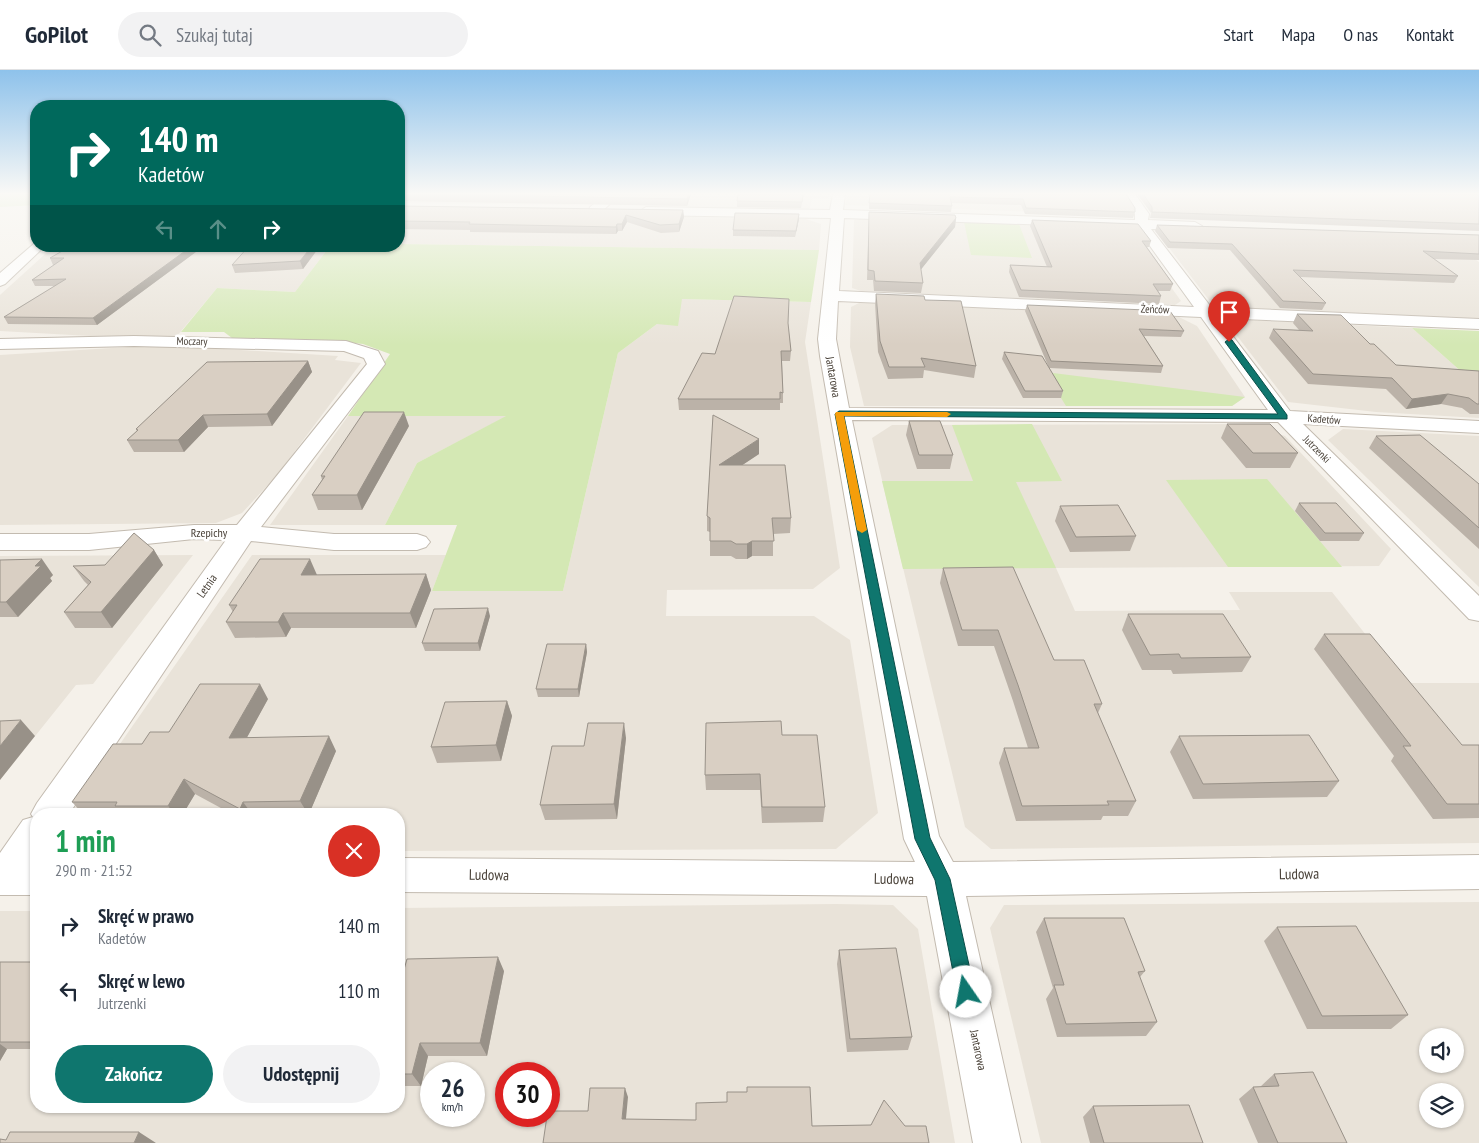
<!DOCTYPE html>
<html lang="pl">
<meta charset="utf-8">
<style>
:root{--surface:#fff;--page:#f2f2f3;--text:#1f2937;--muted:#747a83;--line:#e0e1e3;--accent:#0f766e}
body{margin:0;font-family:"PT Sans Narrow",sans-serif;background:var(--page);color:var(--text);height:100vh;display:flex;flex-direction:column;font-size:19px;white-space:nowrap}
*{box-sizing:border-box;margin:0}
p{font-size:16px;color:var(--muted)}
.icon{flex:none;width:28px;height:28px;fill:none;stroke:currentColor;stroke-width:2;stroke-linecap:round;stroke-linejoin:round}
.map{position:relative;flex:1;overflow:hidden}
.drawer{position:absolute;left:30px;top:738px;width:375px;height:305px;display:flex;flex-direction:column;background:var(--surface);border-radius:20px;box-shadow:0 1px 4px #0004}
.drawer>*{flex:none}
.guide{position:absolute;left:30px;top:30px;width:375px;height:152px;border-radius:20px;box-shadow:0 1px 4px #0004;background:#00695c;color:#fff;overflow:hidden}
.buttons{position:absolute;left:1419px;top:958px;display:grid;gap:10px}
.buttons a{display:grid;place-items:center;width:45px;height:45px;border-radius:50%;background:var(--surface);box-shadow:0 1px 4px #0004;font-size:25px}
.speed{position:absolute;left:420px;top:992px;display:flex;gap:10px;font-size:25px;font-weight:700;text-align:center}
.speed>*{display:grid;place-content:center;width:65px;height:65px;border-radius:50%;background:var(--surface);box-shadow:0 1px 4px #0004;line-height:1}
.speed small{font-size:12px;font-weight:400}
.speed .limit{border:8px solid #d22;background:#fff;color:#111}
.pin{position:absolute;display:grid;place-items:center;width:42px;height:42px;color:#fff;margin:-51px -21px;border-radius:50% 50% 50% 0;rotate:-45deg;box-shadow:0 0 5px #0007}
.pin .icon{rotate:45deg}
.me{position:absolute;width:55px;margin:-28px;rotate:348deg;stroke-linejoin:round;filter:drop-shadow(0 0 4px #0008)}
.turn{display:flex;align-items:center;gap:18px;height:105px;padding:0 25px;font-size:22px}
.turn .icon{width:65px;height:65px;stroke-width:2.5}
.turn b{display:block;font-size:35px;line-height:42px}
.lanes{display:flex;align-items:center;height:48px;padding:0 25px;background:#0003;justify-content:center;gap:25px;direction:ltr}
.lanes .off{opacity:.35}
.round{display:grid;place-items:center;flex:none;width:52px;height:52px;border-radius:26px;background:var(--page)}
.headline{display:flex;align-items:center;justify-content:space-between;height:85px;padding:0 25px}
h1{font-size:30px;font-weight:700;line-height:38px;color:#1e9e55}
.primary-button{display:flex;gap:10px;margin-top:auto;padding:10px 25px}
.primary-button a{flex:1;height:58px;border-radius:30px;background:var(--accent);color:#fff;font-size:20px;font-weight:700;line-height:58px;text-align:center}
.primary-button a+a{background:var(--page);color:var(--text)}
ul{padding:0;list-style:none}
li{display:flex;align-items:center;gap:15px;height:65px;padding:0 25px}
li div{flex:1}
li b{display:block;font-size:19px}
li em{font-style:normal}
header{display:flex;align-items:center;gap:30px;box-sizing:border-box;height:70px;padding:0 25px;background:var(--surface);border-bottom:1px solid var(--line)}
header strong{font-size:24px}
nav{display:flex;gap:28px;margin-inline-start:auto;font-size:18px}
.search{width:350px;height:45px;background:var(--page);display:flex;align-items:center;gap:12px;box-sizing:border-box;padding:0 18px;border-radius:28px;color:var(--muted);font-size:19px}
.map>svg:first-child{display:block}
.residential{fill:#e9e3d9;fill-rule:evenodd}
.green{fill:#d4e8b4}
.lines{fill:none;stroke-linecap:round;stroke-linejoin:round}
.street-casing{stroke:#c3bbb0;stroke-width:2}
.street{fill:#fff;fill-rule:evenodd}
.wall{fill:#bbb2a8}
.shaded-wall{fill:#989188}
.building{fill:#d9cfc3;stroke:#989188}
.route{fill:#0f766e;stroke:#0a4d48}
.slow{fill:#f59e0b}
.labels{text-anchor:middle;stroke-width:5;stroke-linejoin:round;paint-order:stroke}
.far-street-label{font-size:11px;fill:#494138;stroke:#fff}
.street-label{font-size:12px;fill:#494138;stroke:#fff}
.near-street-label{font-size:15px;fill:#494138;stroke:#fff}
</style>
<header>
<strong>GoPilot</strong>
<div class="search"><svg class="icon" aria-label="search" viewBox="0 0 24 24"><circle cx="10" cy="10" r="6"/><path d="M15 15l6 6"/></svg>Szukaj tutaj</div>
<nav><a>Start</a><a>Mapa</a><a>O nas</a><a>Kontakt</a></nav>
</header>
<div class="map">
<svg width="1479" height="1073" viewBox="0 0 1479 1073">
<rect width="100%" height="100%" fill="#f5f1ea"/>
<!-- residential -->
<path class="residential" d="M399,124L589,132L569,135L399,133Z
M632,124H830L829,129L812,128L809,141L637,135Z
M848,124H1109L1123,145L845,135Z
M399,142L806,149L821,154L819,180L399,174Z
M863,148L1121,158L1131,161L1181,231L1175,235L861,221L852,218L854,150Z
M1157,162L1451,173L1479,192V249L1232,237L1209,230Z
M54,176H330L295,222L217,218L177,266H90L0,261V225Z
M682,229L811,232L805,272L840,498L813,519L667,520L666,546H814L850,570L878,743L836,779L399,781V744H71L252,485H446L432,521H563L618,283L657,254Z
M861,232L1179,247L1197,256L1245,327L1232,336H864L850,277L851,237Z
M1247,250L1412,258L1464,304L1479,305V348L1376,342L1288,332L1231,258Z
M160,275L338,286L335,290L361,293L277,405L242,443L216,453L0,455V285Z
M348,346H507L417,393L385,455H270Z
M1249,354L1285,366L1391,479L1379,496L1056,498L1075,541L1240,540L1229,522H1332L1404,613H1479V773L991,779L965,757L872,368L892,355Z
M1343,359L1479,366V517L1328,370Z
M193,485L93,614L76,615L0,710V486Z
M1479,832V1073H1041L990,858L1004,835ZM1428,966H1455V994H1428ZM1428,1021H1455V1049H1428Z
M836,834L893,835L918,859L955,1073H0V841H36V1036H399V838ZM431,1004H474V1046H431ZM506,1004H549V1046H506Z"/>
<!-- green -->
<path class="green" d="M0,124H36V135L0,137Z
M964,152L1019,154L1032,188L971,185Z
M399,174L819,180L811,232L682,229L678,256L657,254L618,283L563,521H432L457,455H385L417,393L506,346H348L390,284L363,274L337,271L232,268L224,262H181L217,218L295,222L330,176H399Z
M1412,258L1479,261V305L1464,304Z
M1045,302L1245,327L1232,336H1066Z
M1032,354L1062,411L1016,412L1056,498L903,499L882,411H973L952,355Z
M1267,409L1342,497H1228L1166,410Z"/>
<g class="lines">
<!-- street casing -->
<g class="street-casing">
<path id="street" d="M607,124H621L600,143H590L589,140L590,137Z
M833,124H845L843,140L1135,150V144L1122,124H1135L1149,144L1148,150L1195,152L1202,156L1195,160L1151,159L1211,237L1479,249V259L1219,248L1290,341L1479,351V363L1303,354L1479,526V551L1469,549L1278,352L852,350L939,766L953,792L1479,785V819L966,826L1021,1073H973L927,826L399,822V788L915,792L904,769L820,286L818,269L831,148L646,145L640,141L646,137L830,140ZM844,148L1137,158L1194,237L839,221ZM838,231L1201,247L1268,340L849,338L836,269Z
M36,172V176H45L5,214L0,216V203Z
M134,266L346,271L378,281L385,294L261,457L334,464H417L426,467L430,472L426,477L417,480H334L251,471L69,744H36V825H0V783L23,750L33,747L31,744L37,733L226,470L194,469L89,480H0V464H89L194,455H237L367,294L364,288L344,281L134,276L0,279V269Z"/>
</g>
<!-- street -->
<use href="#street" class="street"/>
</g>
<!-- wall -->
<path class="wall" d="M399,124H691L687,136L399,131Z
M804,124L801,138L737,137V131Z
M869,124H1126L1135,142L1133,148L1025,144L1021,135L951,133L952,136L951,142L869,139Z
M1137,124H1479V161L1150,148L1151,143Z
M399,136L683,140L684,147L679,162L661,163L627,152L622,161H618L616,164L470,162V160L399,159Z
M869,142L956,148L955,157L921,199L923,213L921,223L874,221L873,210H867Z
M799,144V149L795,167L733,166V160Z
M1032,150L1151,171L1149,177H1147L1173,214L1170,221H1158L1161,226L1159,234L1019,227L1009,202L1010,195L1047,197L1030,156Z
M1157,155L1479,165V190L1433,189L1458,206L1454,213L1300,207L1326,233L1322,240L1280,238L1230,180L1168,178L1155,161Z
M71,176H204L97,255L8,254L4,247L55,216H35L32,210L54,195H53L50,188Z
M320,176L303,199L235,203L232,195Z
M876,224L925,230L976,296L974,308L924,300L923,308L888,309L878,282L875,234Z
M1027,235L1184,261L1181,267L1144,266L1163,296L1161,303L1049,298L1063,321L1061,328H1023L1002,289L1004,282L1049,298L1025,241Z
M1297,244L1370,274L1396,295L1479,301V344H1470L1462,338L1441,334L1406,339L1386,319L1308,314L1269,268L1273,259L1299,260L1293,253Z
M788,254L791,281L790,291H782L783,323V333H780V340H679L678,329L715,284Z
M308,291L312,302L272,356L208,357L184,382H134L127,370L137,361L136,359Z
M713,345L759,384L742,395L791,448L790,463L773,464V486H752L747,489H736L731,486H710V462L707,461V446Z
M909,351L953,385L950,399H917L906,365Z
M1227,354L1298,383L1290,398H1246L1221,368Z
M409,356L362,440H318L312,425L322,410L321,406Z
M1376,366L1479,414V479L1369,378Z
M1299,433L1364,463L1359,471H1320L1295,441Z
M1060,436L1136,466L1130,481L1070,482L1055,451Z
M154,480L163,495L112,558H75L64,542L88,515L84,511L73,496L105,495Z
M0,490L53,505L50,508L52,511L18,547H0Z
M943,498L1054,590L1102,634L1098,643L1136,731L1128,746H1103L1101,750L1016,751L999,693L1004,678H1028L1013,631L994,576H958L940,513Z
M426,504L431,520L416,558H291L286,567L235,568L226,552L233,542L229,535L317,505Z
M1128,544L1251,587L1242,602L1173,604L1171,600H1142L1122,560Z
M490,546L480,581H425L422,573Z
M1324,564L1462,675H1479V748L1433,749L1391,691L1394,686L1314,579Z
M586,574L587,582L579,627H538L536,619Z
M268,629L247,667L336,681L309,744H232L195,724L183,744H83L72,732L142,674L169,662Z
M507,631L512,646L501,691L437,693L431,677Z
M782,665L825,737L823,752L762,753L760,720H706L705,705Z
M1179,666L1339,711L1327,727L1193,729L1170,682Z
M626,668L617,749L545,750L540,735Z
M1044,848L1145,901L1140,907L1157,952L1146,966L1057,967L1046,929L1053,918L1036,862Z
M1277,857L1408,945L1391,959H1307L1264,871Z
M839,880L912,967L908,980L847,982L837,894Z
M0,892H36V979H7L0,991Z
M504,901L487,986H428L421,1016H399V917Z
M1274,1004L1347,1073H1258L1239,1029L1253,1017H1260Z
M1093,1036L1203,1073H1090L1083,1047Z"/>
<!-- shaded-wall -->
<path class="shaded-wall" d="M688,124H691L687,136V129Z
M683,140L684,147L679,162V154Z
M799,144V149L795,167L796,161Z
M626,145L627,152L622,161V154Z
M956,148L955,157L919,202L920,193Z
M617,154L618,161L616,164V157Z
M192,176H204L97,255L93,248Z
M312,176H320L303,199L300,191Z
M308,291L312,302L272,356L267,344Z
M1448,324L1441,334L1406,339L1412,329Z
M404,342L409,356L362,440L357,425Z
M203,345L208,357L184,382L178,370Z
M759,369V384L720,410L719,395Z
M752,471V486L747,489V474Z
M154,480L163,495L112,558L101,542Z
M42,489L53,505L50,508L52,511L18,547L6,532L35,496Z
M310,489L317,505H301Z
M426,504L431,520L416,558L410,543Z
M488,538L490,546L480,581L478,573Z
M283,543L291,558L286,567L278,552Z
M586,574L587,582L579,627L578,619Z
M260,614L268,629L239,682L229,668Z
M507,631L512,646L501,691L496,675Z
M21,650L35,666L0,710V676Z
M624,653L626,668L617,749L614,734Z
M329,666L336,681L309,744H308L300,731Z
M184,709L195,724L183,744H175L168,736Z
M243,732L252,744H243L240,739Z
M498,887L504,901L487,986L480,973Z
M420,973L428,986L421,1016L412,1004Z
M0,974L7,979L0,991Z
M625,1018L628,1027L625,1059L622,1049Z
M139,1062L156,1073H134Z"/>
<!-- building -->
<path class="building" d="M418,124H688L687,129Z
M738,124H803L802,132L737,131Z
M870,124H1126L1135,138V142L1026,138L1023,129L950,127L952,136L869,133Z
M1143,124H1479V154L1152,142V137Z
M399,136L683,140L679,154L660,155L626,145L622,154H617L616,157L469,154L470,152L399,151Z
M869,142L955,145L956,148L920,193L923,213L875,211L874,201L868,200Z
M735,143L799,144L796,161L733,160Z
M1032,150L1138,154L1151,171H1142L1173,214H1153L1161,226L1021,220L1010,195L1052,197Z
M1157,155L1479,165V184L1423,181L1458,206L1293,200L1326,233L1283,231L1232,174L1170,172Z
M71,176H192L93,248L4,247L66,209L32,210L64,188H50Z
M249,176H312L300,191L232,195Z
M876,224L924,226L925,230L961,231L976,296L921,288L925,297H889L880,271Z
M734,226L789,229L788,253L791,281H781L783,323L780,322V329H678L702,283L715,284Z
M1027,235L1170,241L1184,261L1139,259L1163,296L1051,291Z
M1297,244L1341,245L1370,274H1374L1396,295L1479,301V334H1477L1469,328L1448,324L1412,329L1392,308L1313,304L1273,259L1313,261Z
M1004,282L1042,286L1063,321H1025Z
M308,291L267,344L203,345L178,370H127L138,360L136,359L207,292Z
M364,342H404L357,425H312L325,406H321Z
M713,345L759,369L719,395H785L791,448H772L774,471H752L747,474H736L731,471H710V448L707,446Z
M909,351H940L953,385H919Z
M1227,354H1270L1298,383H1253Z
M1420,365L1479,414V458L1376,366Z
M1299,433H1336L1364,463H1325Z
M1118,435L1136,466L1076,467L1060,436Z
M134,463L154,480L101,542H64L91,512L73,496L105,495Z
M42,489L35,496H41L6,532H0V490Z
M260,489H310L301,505L426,504L410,543H283L278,552H226L237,535H229Z
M1013,497L1054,590H1084L1102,634H1094L1136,731H1107L1109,735L1022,736L1004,678H1039L1018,615L998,560H962L943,498Z
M488,538L478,573H422L434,539Z
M1128,544H1223L1251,587L1181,588L1179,584L1150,585Z
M1324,564H1370L1462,675H1479V734H1447L1403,676H1411Z
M547,574H586L578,619H536Z
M200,614H260L229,668L329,666L300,731L243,732L240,739L184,709L168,736H115L117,732H72L113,674H142L150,662H169Z
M507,631L496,675L431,677L445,632Z
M21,650L0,676V651Z
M781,651L782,665H817L825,737H762L760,704L705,705L706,653Z
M588,653H624L614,734L540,735L552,676H584Z
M1309,665L1339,711L1203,714L1179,666Z
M1044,848H1124L1145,901L1138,902L1157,952L1066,954L1054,915H1064Z
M1356,856L1408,945L1322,946L1277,857Z
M896,878L912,967L850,969L839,880Z
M498,887L480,973H420L412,1004H399V917L407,889Z
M0,892H36V972H0Z
M1313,1002L1347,1073H1278L1253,1017L1279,1016L1274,1004Z
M747,1017H810L812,1056L871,1055L884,1030L905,1056H926L929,1073H543L547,1046H549V1041H588L590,1018H625L622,1049L696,1050V1033L727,1032V1022H747Z
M1189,1035L1203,1073H1104L1093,1036Z
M10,1062H139L134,1073H0V1069L6,1070Z"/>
<!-- sky -->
<linearGradient id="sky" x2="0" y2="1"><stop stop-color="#8ec2eb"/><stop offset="0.45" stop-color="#faf9f6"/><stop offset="1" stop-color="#faf9f6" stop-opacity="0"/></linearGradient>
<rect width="1479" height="275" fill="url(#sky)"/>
<!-- route -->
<path class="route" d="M1229,269L1232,270L1287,345V349L844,346L930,768L950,809L975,922L972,928L966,931L960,928L957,922L935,810L915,769L835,344L839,341L1278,344L1225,272Z"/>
<!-- slow -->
<path class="slow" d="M836,342H947L951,344L947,347L844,346L867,460L862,463L857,460L835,344Z"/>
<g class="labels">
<!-- far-street labels -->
<g class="far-street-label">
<text transform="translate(1155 239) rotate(2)" y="4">Żeńców</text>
<text transform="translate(192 271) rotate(1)" y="4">Moczary</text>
<text transform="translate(1324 349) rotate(4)" y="4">Kadetów</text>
<text transform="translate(1317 379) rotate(45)" y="4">Jutrzenki</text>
</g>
<!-- street labels -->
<g class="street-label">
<text transform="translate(833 307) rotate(80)" y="4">Jantarowa</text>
<text x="209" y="467">Rzepichy</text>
<text transform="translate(207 516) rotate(-55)" y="4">Letnia</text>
<text transform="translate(978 980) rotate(78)" y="4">Jantarowa</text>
</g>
<!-- near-street labels -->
<g class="near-street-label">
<text transform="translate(1299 804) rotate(-1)" y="5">Ludowa</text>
<text transform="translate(489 805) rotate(1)" y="5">Ludowa</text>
<text transform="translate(894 809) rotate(1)" y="5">Ludowa</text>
</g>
</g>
</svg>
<div class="buttons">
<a><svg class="icon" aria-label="sound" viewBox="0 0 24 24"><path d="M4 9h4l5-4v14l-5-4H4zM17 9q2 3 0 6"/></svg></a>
<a><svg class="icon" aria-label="layers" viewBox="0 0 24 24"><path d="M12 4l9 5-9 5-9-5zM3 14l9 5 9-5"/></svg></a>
</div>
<div class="speed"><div>26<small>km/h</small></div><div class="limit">30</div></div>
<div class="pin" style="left:1229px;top:272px;background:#d93025"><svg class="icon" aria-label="arrive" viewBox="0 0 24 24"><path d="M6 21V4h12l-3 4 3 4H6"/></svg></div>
<svg class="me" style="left:966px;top:922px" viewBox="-20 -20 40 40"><circle r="19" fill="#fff"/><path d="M0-13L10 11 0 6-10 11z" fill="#0f766e"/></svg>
<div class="guide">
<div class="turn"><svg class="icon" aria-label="right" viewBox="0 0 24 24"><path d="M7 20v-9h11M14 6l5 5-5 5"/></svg><div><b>140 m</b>Kadetów</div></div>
<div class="lanes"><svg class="icon off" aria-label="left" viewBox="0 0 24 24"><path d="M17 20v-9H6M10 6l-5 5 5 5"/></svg><svg class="icon off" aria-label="ahead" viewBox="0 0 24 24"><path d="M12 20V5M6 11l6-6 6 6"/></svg><svg class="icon" aria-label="right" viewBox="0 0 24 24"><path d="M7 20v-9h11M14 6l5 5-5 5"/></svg></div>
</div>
<section class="drawer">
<div class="headline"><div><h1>1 min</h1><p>290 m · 21:52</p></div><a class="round" style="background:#d93025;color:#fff"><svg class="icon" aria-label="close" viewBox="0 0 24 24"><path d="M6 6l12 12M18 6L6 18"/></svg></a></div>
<ul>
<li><svg class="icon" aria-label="right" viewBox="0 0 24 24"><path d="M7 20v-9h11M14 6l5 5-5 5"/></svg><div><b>Skręć w prawo</b><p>Kadetów</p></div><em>140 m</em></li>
<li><svg class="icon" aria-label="left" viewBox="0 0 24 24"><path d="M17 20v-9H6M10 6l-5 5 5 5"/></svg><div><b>Skręć w lewo</b><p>Jutrzenki</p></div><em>110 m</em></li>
</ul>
<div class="primary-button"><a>Zakończ</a><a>Udostępnij</a></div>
</section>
</div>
